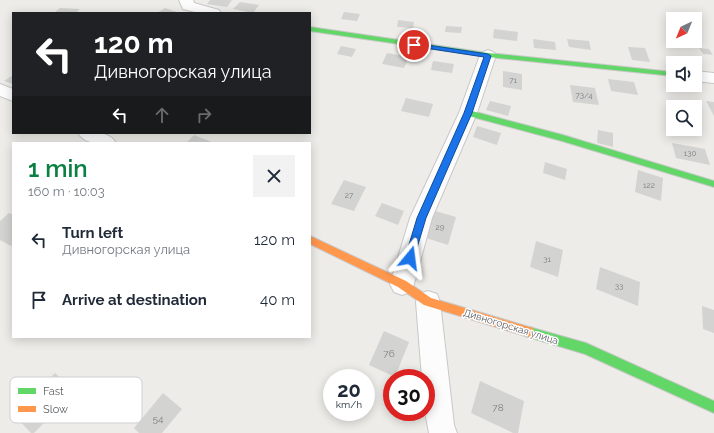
<!DOCTYPE html>
<meta charset="utf-8">
<style>
:root{--surface:#fff;--page:#f2f2f3;--text:#1f2937;--muted:#747a83;--accent:#0b8043}
body{margin:0;font-family:Raleway,sans-serif;background:var(--page);color:var(--text);height:100vh;display:flex;flex-direction:column;font-size:15px;white-space:nowrap}
*{box-sizing:border-box;margin:0}
p{font-size:13px;color:var(--muted)}
.icon{flex:none;width:22px;height:22px;fill:none;stroke:currentColor;stroke-width:2;stroke-linecap:round;stroke-linejoin:round}
.map{position:relative;flex:1;overflow:hidden}
.panel{position:absolute;left:12px;top:142px;width:299px;height:196px;display:flex;flex-direction:column;background:var(--surface);border-radius:0px;box-shadow:0 2px 10px #0003}
.panel>*{flex:none}
.top-card{position:absolute;left:12px;top:12px;width:299px;height:122px;border-radius:0px;box-shadow:0 2px 10px #0003;background:#202124;color:#fff;overflow:hidden}
.needle{width:26px;rotate:223deg}
.buttons{position:absolute;left:666px;top:12px;display:grid;gap:8px}
.buttons a{display:grid;place-items:center;width:36px;height:36px;border-radius:0px;background:var(--surface);box-shadow:0 2px 10px #0003;font-size:20px}
.speed{position:absolute;left:323px;top:369px;display:flex;gap:8px;font-size:20px;font-weight:700;text-align:center}
.speed>*{display:grid;place-content:center;width:52px;height:52px;border-radius:50%;background:var(--surface);box-shadow:0 2px 10px #0003;line-height:1}
.speed small{font-size:10px;font-weight:400}
.speed .limit{border:6px solid #d22;background:#fff;color:#111}
.pin{position:absolute;display:grid;place-items:center;width:34px;height:34px;color:#fff;margin:-17px;border:2px solid #fff;border-radius:50%;box-shadow:0 1px 4px #0007}
.me{position:absolute;width:44px;margin:-22px;rotate:16deg;stroke-linejoin:round;filter:drop-shadow(0 0 3px #0008)}
.turn{display:flex;align-items:center;gap:14px;height:84px;padding:0 16px;font-size:18px}
.turn .icon{width:52px;height:52px;stroke-width:2.5}
.turn b{display:block;font-size:28px;line-height:34px}
.lanes{display:flex;align-items:center;height:38px;padding:0 16px;background:#0003;justify-content:center;gap:20px;direction:ltr}
.lanes .off{opacity:.35}
.round{display:grid;place-items:center;flex:none;width:42px;height:42px;border-radius:0px;background:var(--page)}
.head{display:flex;align-items:center;justify-content:space-between;height:68px;padding:0 16px}
h1{font-size:24px;font-weight:600;line-height:30px;color:var(--accent)}
ul{padding:0;list-style:none}
li{display:flex;align-items:center;gap:12px;height:60px;padding:0 16px}
li div{flex:1}
li b{display:block;font-size:15px}
li em{font-style:normal}
.map>svg:first-child{display:block}
.building{fill:#d3d3d1}
.lines{fill:none;stroke-linecap:round;stroke-linejoin:round}
.street-casing{stroke:#c9c8c8;stroke-width:2}
.fast-casing{stroke:#c9c9ca;stroke-width:2}
.slow-casing{stroke:#c9c9ca;stroke-width:2}
.street{fill:#fcfcfc;fill-rule:evenodd}
.fast{fill:#63d668;fill-rule:evenodd}
.slow{fill:#ff974d;fill-rule:evenodd}
.route{fill:#1a73e8;stroke:#114b97}
.labels{text-anchor:middle;stroke-width:3;stroke-linejoin:round;paint-order:stroke}
.number-label{font-size:8px;fill:#7c7e81}
.street-label{font-size:10px;fill:#5d6065;stroke:#fff}
.near-number-label{font-size:10px;fill:#7c7e81}
.key{fill:#fff;stroke:#cecfd1;stroke-width:1}
.key-label{font-size:11px;fill:#5d6065}
</style>
<div class="map">
<svg width="714" height="433" viewBox="0 0 714 433">
<rect width="100%" height="100%" fill="#edece8"/>
<!-- building -->
<path class="building" d="M210,0H232L227,7L207,4Z
M240,2L259,5L253,13L233,9Z
M60,8L80,9L76,13H54Z
M165,8L177,12L157,13Z
M344,12L360,14L357,21L341,19Z
M398,20L414,22L413,28L397,27Z
M446,26L462,27L461,33L445,32Z
M494,29L518,32L517,41L493,38Z
M533,39L555,42L556,50L534,48Z
M567,39L589,41L591,50L569,47Z
M341,46L356,49L352,57L337,54Z
M628,47L645,48L650,62L632,60Z
M699,48L709,49L713,55L703,54Z
M387,53L409,57L404,68L382,64Z
M433,61L454,64L452,73L431,70Z
M503,71L522,74V90L503,87Z
M13,75V84L4,81Z
M608,79L634,82L638,95L611,91Z
M570,85L595,88L599,105L573,102Z
M406,98L433,104L429,117L401,111Z
M490,101L511,106L508,116L486,110Z
M706,101L714,102V116Z
M477,126L501,133L497,145L473,137Z
M598,130L613,133V147L597,143Z
M194,135L214,143H186Z
M672,143L705,149L710,165L676,158Z
M545,162L567,169L565,180L543,173Z
M638,170L663,178L661,201L635,192Z
M344,180L366,187L354,211L331,204Z
M382,203L404,211L398,225L375,216Z
M432,210L456,217L448,245L423,237Z
M9,213L13,215V244L11,246L0,240V221Z
M536,241L563,250L558,277L530,267Z
M600,267L640,282L638,306L596,289Z
M702,306L714,310V333L703,329Z
M384,331L409,342L395,377L369,365Z
M55,373L75,392L34,433H31L13,414Z
M480,381L524,401L518,433H513L471,413Z
M163,393L182,409L162,433H139L134,428Z"/>
<g class="lines">
<!-- street casing -->
<g class="street-casing">
<path id="street" d="M179,0H193L194,3L219,10L221,13H199L183,9Z
M488,50L493,52L496,55L477,113L432,218L414,284L410,292L402,295L394,292L390,284L410,218L459,113L480,55L483,52Z
M695,71L714,73V83L695,81Z
M0,84L13,89V101L0,96Z
M78,133C91,133 109,130 116,143C103,143 86,146 78,133Z
M428,291L437,294L440,302L454,425L457,433H429L425,412L426,378H422L416,302L419,294Z"/>
</g>
<!-- fast casing -->
<g class="fast-casing">
<path id="fast" d="M310,27L488,53L673,72V76L488,57L310,31Z
M468,110L563,135L714,181V187L562,141L465,115V111Z
M529,327L586,343L714,401V413L585,354L525,336L524,332L525,328Z"/>
</g>
<!-- slow casing -->
<g class="slow-casing">
<path id="slow" d="M310,236L406,281L431,298L529,327L533,328L534,332L533,336L529,337L424,305L398,287L310,244Z"/>
</g>
<!-- street -->
<use href="#street" class="street"/>
<!-- fast -->
<use href="#fast" class="fast"/>
<!-- slow -->
<use href="#slow" class="slow"/>
</g>
<!-- route -->
<path class="route" d="M414,43L488,54L491,56L472,113L426,218L414,258L410,262L405,258L417,218L464,113L484,57L412,46L411,45Z"/>
<g class="labels">
<!-- number labels -->
<g class="number-label">
<text x="513" y="83">71</text>
<text x="584" y="98">73/4</text>
<text x="690" y="156">130</text>
<text x="649" y="188">122</text>
<text x="349" y="198">27</text>
<text x="440" y="230">29</text>
<text x="547" y="262">31</text>
<text x="619" y="289">33</text>
</g>
<!-- street labels -->
<g class="street-label">
<text transform="translate(511 326) rotate(17)" y="4">Дивногорская улица</text>
</g>
<!-- near-number labels -->
<g class="near-number-label">
<text x="389" y="357">76</text>
<text x="498" y="411">78</text>
<text x="158" y="422">54</text>
</g>
</g>
<!-- legend -->
<rect x="10" y="377" width="132" height="46" rx="6" class="key"/>
<rect x="18" y="388" width="18" height="6" fill="#63d668"/>
<rect x="18" y="406" width="18" height="6" fill="#ff974d"/>
<g class="key-label">
<text x="43" y="395">Fast</text>
<text x="43" y="413">Slow</text>
</g>
</svg>
<div class="buttons">
<a><svg class="needle" viewBox="-14 -14 28 28"><path d="M0-13l5 13h-10z" fill="#e53935"/><path d="M0 13l5-13h-10z" fill="#747a83"/></svg></a>
<a><svg class="icon" aria-label="sound" viewBox="0 0 24 24"><path d="M4 9h4l5-4v14l-5-4H4zM17 9q2 3 0 6"/></svg></a>
<a><svg class="icon" aria-label="search" viewBox="0 0 24 24"><circle cx="10" cy="10" r="6"/><path d="M15 15l6 6"/></svg></a>
</div>
<div class="speed"><div>20<small>km/h</small></div><div class="limit">30</div></div>
<div class="pin" style="left:414px;top:45px;background:#d93025"><svg class="icon" aria-label="arrive" viewBox="0 0 24 24"><path d="M6 21V4h12l-3 4 3 4H6"/></svg></div>
<svg class="me" style="left:410px;top:258px" viewBox="-20 -20 40 40"><path d="M0-17L14 15 0 8-14 15z" fill="#1a73e8" stroke="#fff" stroke-width="4"/></svg>
<div class="top-card">
<div class="turn"><svg class="icon" aria-label="left" viewBox="0 0 24 24"><path d="M17 20v-9H6M10 6l-5 5 5 5"/></svg><div><b>120 m</b>Дивногорская улица</div></div>
<div class="lanes"><svg class="icon" aria-label="left" viewBox="0 0 24 24"><path d="M17 20v-9H6M10 6l-5 5 5 5"/></svg><svg class="icon off" aria-label="ahead" viewBox="0 0 24 24"><path d="M12 20V5M6 11l6-6 6 6"/></svg><svg class="icon off" aria-label="right" viewBox="0 0 24 24"><path d="M7 20v-9h11M14 6l5 5-5 5"/></svg></div>
</div>
<section class="panel">
<div class="head"><div><h1>1 min</h1><p>160 m · 10:03</p></div><a class="round"><svg class="icon" aria-label="close" viewBox="0 0 24 24"><path d="M6 6l12 12M18 6L6 18"/></svg></a></div>
<ul>
<li><svg class="icon" aria-label="left" viewBox="0 0 24 24"><path d="M17 20v-9H6M10 6l-5 5 5 5"/></svg><div><b>Turn left</b><p>Дивногорская улица</p></div><em>120 m</em></li>
<li><svg class="icon" aria-label="arrive" viewBox="0 0 24 24"><path d="M6 21V4h12l-3 4 3 4H6"/></svg><div><b>Arrive at destination</b></div><em>40 m</em></li>
</ul>
</section>
</div>
